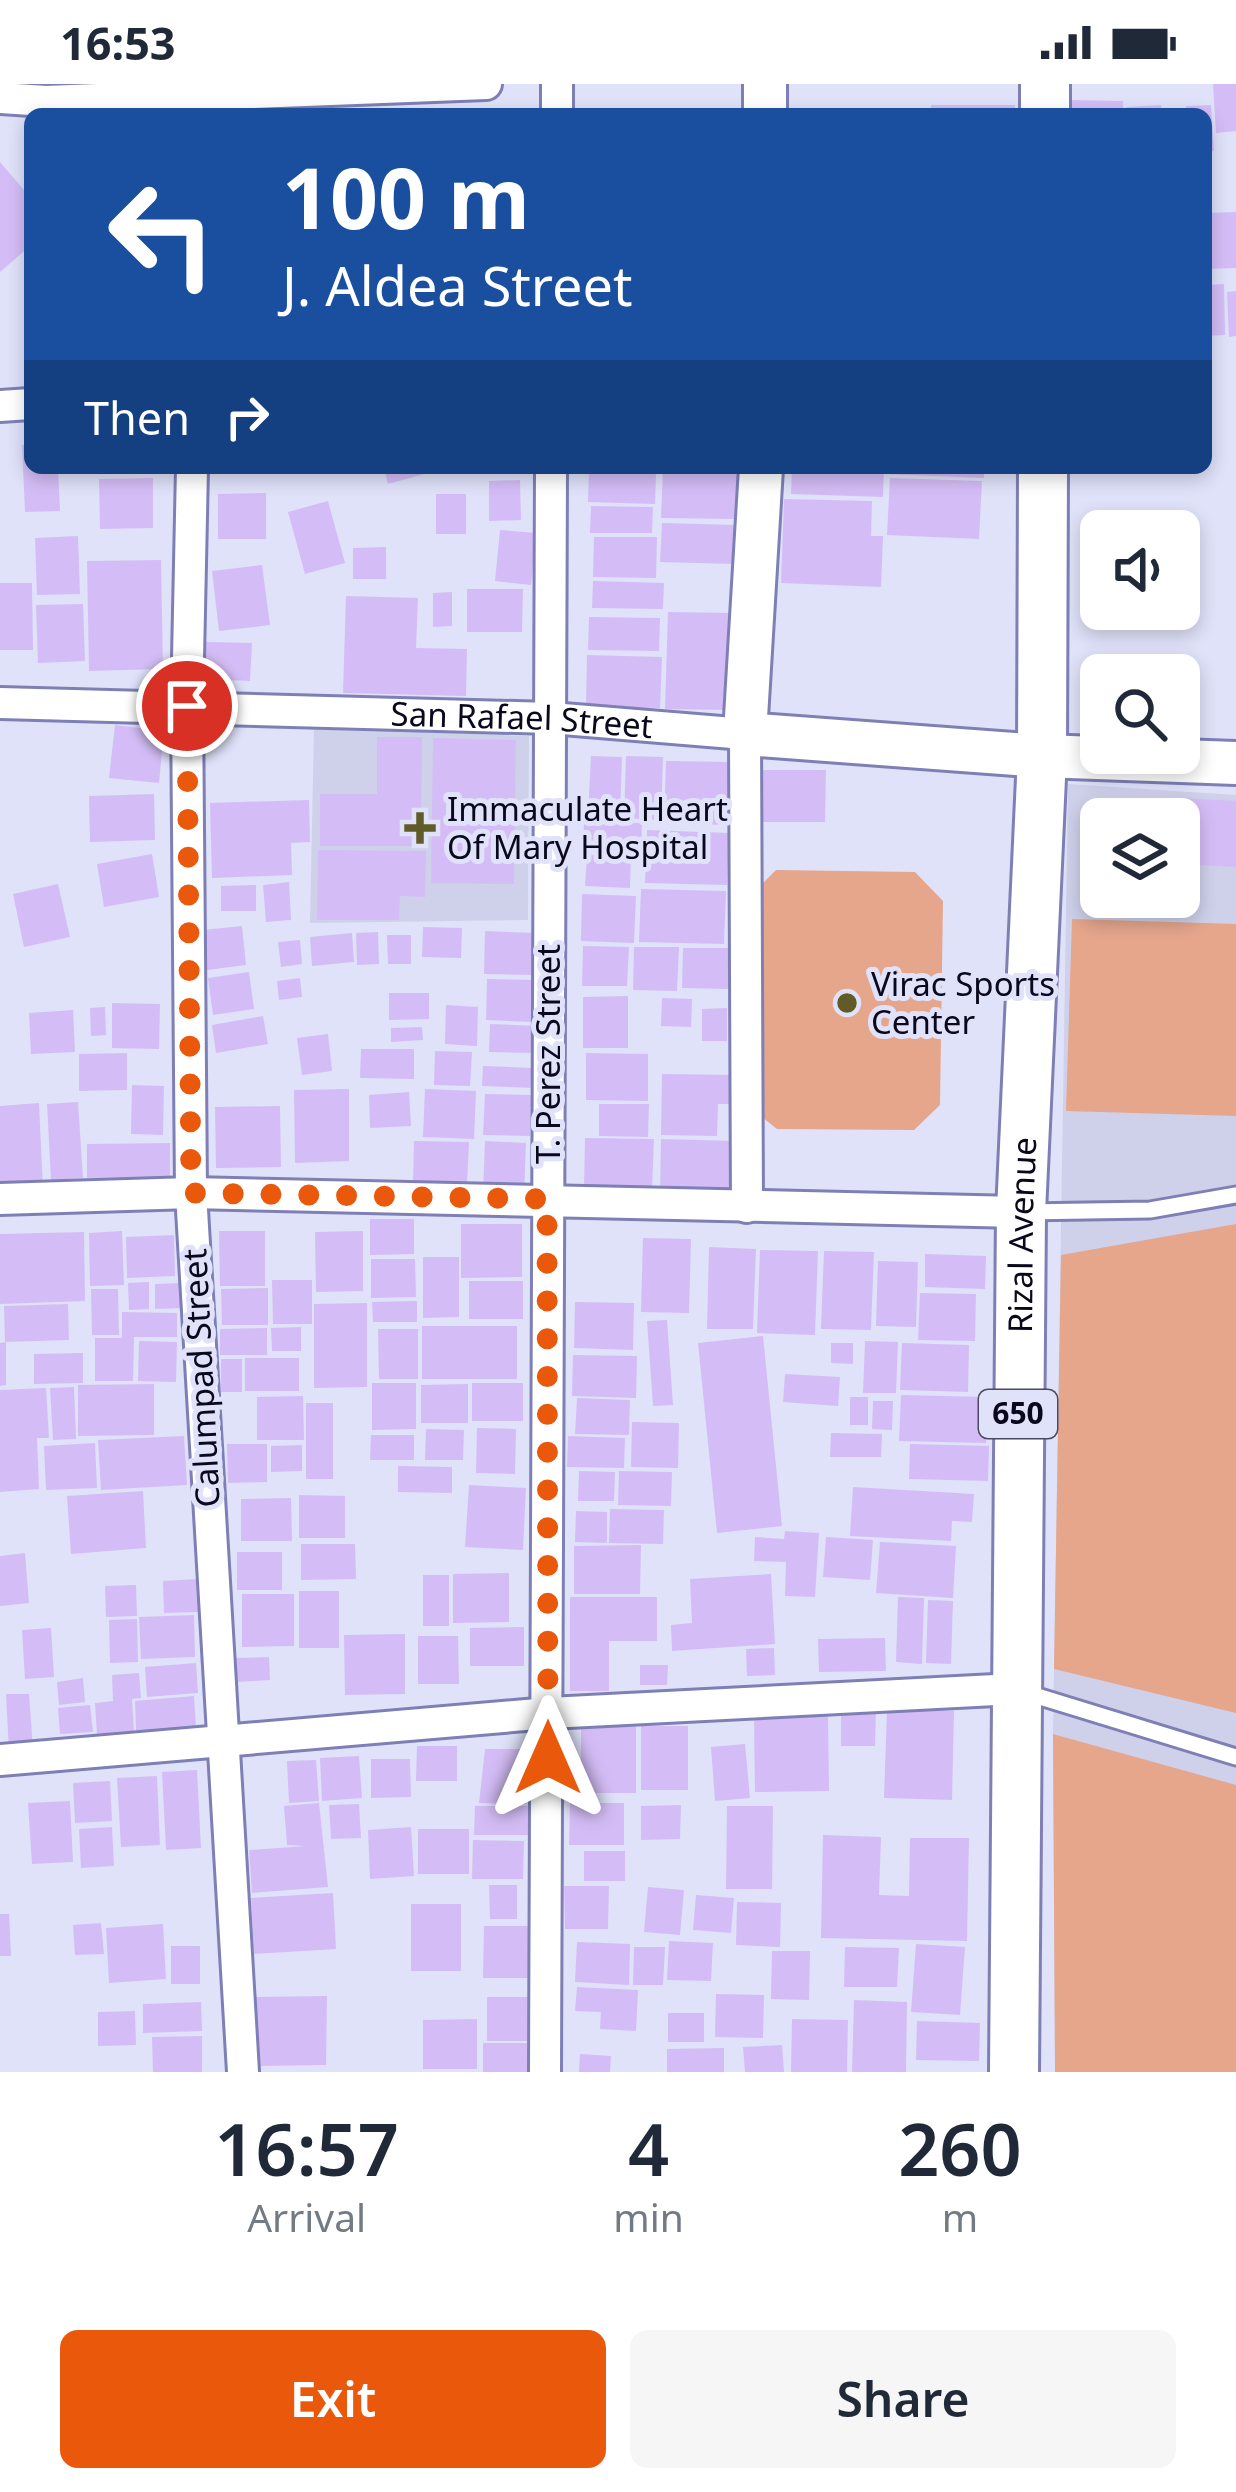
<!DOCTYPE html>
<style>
:root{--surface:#fff;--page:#f6f6f7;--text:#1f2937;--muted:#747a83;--accent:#ea580c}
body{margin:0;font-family:"Noto Sans",sans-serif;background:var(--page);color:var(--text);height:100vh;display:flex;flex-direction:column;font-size:45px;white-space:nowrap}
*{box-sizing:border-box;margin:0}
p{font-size:39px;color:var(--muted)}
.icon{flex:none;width:66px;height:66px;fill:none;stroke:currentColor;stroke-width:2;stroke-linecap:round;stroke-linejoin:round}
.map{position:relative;height:1988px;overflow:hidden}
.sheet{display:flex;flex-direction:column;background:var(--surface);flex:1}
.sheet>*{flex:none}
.banner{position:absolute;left:24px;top:24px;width:1188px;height:366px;border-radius:18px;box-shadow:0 6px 18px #0003;background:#1a4fa0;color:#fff;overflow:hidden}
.buttons{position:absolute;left:1080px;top:426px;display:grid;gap:24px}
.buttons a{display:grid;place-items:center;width:120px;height:120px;border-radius:18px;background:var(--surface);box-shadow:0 6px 18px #0003;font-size:60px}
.pin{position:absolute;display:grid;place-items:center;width:102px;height:102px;color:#fff;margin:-51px;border:6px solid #fff;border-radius:50%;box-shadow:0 3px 12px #0007}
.me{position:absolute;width:132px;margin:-66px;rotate:0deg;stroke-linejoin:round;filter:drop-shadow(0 0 9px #0008)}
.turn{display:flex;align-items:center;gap:42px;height:252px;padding:0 60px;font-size:54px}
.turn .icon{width:156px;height:156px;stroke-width:2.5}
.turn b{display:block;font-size:84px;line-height:102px}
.then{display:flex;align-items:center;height:114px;padding:0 60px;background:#0003;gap:24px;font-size:45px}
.eta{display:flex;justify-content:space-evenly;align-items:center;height:204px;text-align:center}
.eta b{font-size:72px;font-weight:600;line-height:84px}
.button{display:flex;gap:24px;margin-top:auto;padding:24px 60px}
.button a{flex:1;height:138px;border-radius:18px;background:var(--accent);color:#fff;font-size:48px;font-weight:600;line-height:138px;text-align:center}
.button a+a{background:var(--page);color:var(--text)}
.status{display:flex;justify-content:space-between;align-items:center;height:84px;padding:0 60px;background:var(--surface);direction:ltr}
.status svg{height:33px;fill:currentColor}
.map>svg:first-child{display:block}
.built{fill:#cfd1eb;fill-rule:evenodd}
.green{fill:#e5a68c}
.building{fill:#d4bdf6}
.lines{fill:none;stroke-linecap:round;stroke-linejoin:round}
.lane-casing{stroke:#7e7fb5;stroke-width:21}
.street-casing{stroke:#7e7fb5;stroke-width:36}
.secondary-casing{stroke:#7e7fb5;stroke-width:48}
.primary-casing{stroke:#7e7fb5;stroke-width:54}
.lane{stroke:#fff;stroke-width:15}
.street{stroke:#fff;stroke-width:30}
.secondary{stroke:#fff;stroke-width:42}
.primary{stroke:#fff;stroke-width:48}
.route{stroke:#ea580c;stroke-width:21;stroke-dasharray:0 37.8}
.poi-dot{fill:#615b28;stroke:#e0e2fa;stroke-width:4.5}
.labels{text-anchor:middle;stroke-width:10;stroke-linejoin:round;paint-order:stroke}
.shield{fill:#e0e2fa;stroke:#4a495f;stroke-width:3}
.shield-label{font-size:30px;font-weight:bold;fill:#09081c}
.street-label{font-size:33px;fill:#09081c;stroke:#e0e2fa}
.poi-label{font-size:33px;fill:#09081c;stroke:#e0e2fa;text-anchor:start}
</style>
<div class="status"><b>16:53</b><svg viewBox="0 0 49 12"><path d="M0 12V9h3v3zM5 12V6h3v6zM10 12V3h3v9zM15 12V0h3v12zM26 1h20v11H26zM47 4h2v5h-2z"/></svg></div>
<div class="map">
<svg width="1236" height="1988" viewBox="0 0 1236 1988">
<rect width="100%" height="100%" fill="#e0e2fa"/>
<!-- built -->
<path class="built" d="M314,644L529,652L528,836L310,839Z
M1068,700L1236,711V1988H1055L1053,1650ZM1101,735H1179V813H1101Z"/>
<!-- green -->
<path class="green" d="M776,786L915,788L943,817L940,1021L914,1046L777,1045L751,1024L755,807Z
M1072,835L1236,840V1032L1066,1027Z
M1236,1140V1629L1054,1585L1061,1171Z
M1053,1650L1236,1701V1988H1055Z"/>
<!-- building -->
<path class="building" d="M1213,0H1236V47L1216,49Z
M1068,16L1123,17V30H1068Z
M931,21H1015V30H931Z
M1161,21L1162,30H1127V23Z
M1211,21L1214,67L1206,68V30H1187L1186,22Z
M0,78L30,113V162L0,188Z
M1236,128V184L1206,185V129Z
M1224,200L1225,251L1206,252V201Z
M1236,207V252L1229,253L1227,208Z
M22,361H30V384H58L60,427L25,428Z
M384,384H442V385L388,400Z
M589,384H650V390H656L655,420L588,418Z
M663,384H738L737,435L661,434Z
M792,384H884L883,413L791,410Z
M886,384H984V394L885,390Z
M153,394V444L100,445L99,395Z
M890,394L982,397L979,455L887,451Z
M520,396L521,436L489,437V397Z
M266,409V455H218V410Z
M436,410H466V450H436Z
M784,415L872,417L871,452H883L881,503L781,499Z
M328,417L345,479L305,490L288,428Z
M591,422L653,423L652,449H590Z
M662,439L736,441L735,480L660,478Z
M500,446L536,449L531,501L495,497Z
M78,452L80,510L37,511L35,454Z
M594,453H657L656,494L593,493Z
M386,463V495H353V464Z
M161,476L163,585L89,587L87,477Z
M262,481L270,541L219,547L212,487Z
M593,497L664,499L663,525L592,524Z
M0,499H32L33,566H0Z
M467,505H523L522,548H467Z
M452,508V542L433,543V509Z
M346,512L418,514L416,564L467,565L466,612L343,609Z
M83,520L85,577L38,579L36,521Z
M668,528L732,529L730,626L665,625Z
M589,533L660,534L659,567L588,566Z
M206,558L252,559L250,597L204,595Z
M587,571L662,573L660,624L586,623Z
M115,641L164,647L159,699L109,694Z
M377,653H422L421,762H320V710H377Z
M433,654L516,656L514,800L431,799Z
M591,672L622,673L620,733L588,732Z
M626,672L663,673L661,736L624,734Z
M666,677L732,678L730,741L664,739Z
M757,686H826L825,738H756Z
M154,710L155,756L90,758L89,712Z
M1182,714L1236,717V783L1179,780Z
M309,716L310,758L291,759L292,791L212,794L210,719Z
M584,738L642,739L641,769L583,767Z
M647,746L729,749L727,801L645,799Z
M318,766L426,767L425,813L400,812L399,836H317Z
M152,770L159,813L104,823L97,780Z
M587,771L631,772L630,804L585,802Z
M289,798L291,836L266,838L263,801Z
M58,800L70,853L24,863L13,810Z
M256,801V827H221V802Z
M641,805L726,807L724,860L639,858Z
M582,810L636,812L634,859L581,857Z
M242,842L246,881L207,886L202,846Z
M423,843L462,844L461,874L422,873Z
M485,847L536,849L534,891L484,890Z
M378,848L379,880L357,881L356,849Z
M352,849L354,878L312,882L310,853Z
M387,851H411V880H388Z
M300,856L302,880L281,883L278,858Z
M583,862L629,863L627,902H582Z
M634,863H679L677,907L633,906Z
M683,864H730L729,905L682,904Z
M249,888L254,925L213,931L208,894Z
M300,894L302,913L279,916L277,897Z
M487,895L537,896L535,938L486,936Z
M389,909H429V935L389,936Z
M628,912V964H583V913Z
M662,914L692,915L691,943L661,942Z
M112,919L160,920L159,965L112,964Z
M446,921L478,923L477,962L445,960Z
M105,923L106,951L91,952L90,924Z
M727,924V957H702V925Z
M73,926L75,968L31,970L29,929Z
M263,932L268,960L216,969L212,941Z
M490,940L537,942L536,969L489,968Z
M422,943L423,956L391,958V944Z
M328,950L332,987L302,991L297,954Z
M361,965H414V995L360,994Z
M435,967L472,968L470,1002L434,1001Z
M127,969V1006L79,1007V970Z
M586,969L648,970V1017L586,1016Z
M483,982L535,984V1004L482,1002Z
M662,990L737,991L736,1020H718L717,1052L661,1051Z
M132,1001L164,1002L163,1051L131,1050Z
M349,1005V1077L295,1079L294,1006Z
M425,1005L476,1007L474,1055L423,1053Z
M409,1008L411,1042L370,1044L369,1011Z
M485,1010L532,1011L530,1052L483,1051Z
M78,1018L83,1094L51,1096L47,1020Z
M39,1019L43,1106L0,1108V1022Z
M599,1020H649L648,1053L599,1052Z
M280,1022L281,1083L216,1084L215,1023Z
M585,1054L654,1055L652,1105L584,1103Z
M661,1055L735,1057L733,1110L660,1109Z
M414,1057L469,1058L467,1100L413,1099Z
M485,1057L526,1059L524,1110L483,1109Z
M170,1059V1093L87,1094V1060Z
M370,1135H414V1170L370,1171Z
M461,1140H522V1193L461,1194Z
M122,1147L124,1201L90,1202L89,1149Z
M219,1147H265V1202H220Z
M363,1147V1207L316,1208L315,1148Z
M84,1148L85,1217L0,1220V1150Z
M174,1151L175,1192L127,1194L126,1153Z
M643,1154L691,1155L689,1229L641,1228Z
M709,1163L756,1165L753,1245H707Z
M760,1166L818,1167L815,1251L757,1249Z
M824,1167L874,1168L871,1246L821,1245Z
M925,1170L986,1172L985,1205L925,1203Z
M423,1173H459V1233L423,1234Z
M371,1175H415L416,1213L371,1214Z
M878,1177L918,1178L916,1243L876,1242Z
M272,1196H312V1240H273Z
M469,1197H523V1235H469Z
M149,1198V1225L129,1226L128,1199Z
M182,1199L183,1224L155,1225V1200Z
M268,1204V1241H222L221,1205Z
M91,1205H118L119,1251H92Z
M920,1209L976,1210L975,1257L918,1256Z
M417,1217V1238H373L372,1218Z
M575,1218L634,1219L633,1266L574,1264Z
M367,1219V1303L314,1304V1220Z
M68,1220L69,1256L5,1258L4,1222Z
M122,1228L177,1229V1253H134L133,1297H95V1254H122Z
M667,1236L673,1321L653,1322L647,1237Z
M422,1242H517V1295H422Z
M301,1243V1267H272L271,1244Z
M267,1244V1271H220V1245Z
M378,1245H418V1295H379Z
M763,1252L782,1442L717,1449L698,1259Z
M139,1257L177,1258L176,1298L138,1297Z
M865,1257L898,1258L896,1309H863Z
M6,1258V1301L0,1302V1259Z
M831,1259H853V1280L831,1279Z
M902,1259L969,1261L968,1308L900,1306Z
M83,1269V1299L34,1300V1270Z
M573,1271L637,1272L636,1314L572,1312Z
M245,1274H299V1307H245Z
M221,1275H242V1308H221Z
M785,1290L840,1293L838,1322L783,1318Z
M372,1299H416V1345L372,1346Z
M472,1299H523V1337H472Z
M154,1300V1351L78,1352V1301Z
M468,1300V1339H421V1301Z
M74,1303L76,1355L53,1356L50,1304Z
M46,1304L49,1354H37L39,1405L0,1408V1306Z
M901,1311L987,1313L986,1359L899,1357Z
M303,1312L304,1356H257V1313Z
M850,1313H868V1341H850Z
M577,1314L630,1316L629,1351L575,1350Z
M873,1317H893L892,1346L872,1345Z
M306,1319H333V1395H306Z
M632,1338L679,1339L678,1384L631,1383Z
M477,1344L516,1345L515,1390L476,1389Z
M426,1345L464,1346L463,1376H425Z
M831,1349L882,1350L881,1373H830Z
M371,1351H414V1376H370Z
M184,1352L187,1401L101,1406L98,1356Z
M568,1352L625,1354L624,1384L567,1383Z
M95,1359L97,1404L46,1406L44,1362Z
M227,1360H267V1398L228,1399Z
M910,1360L989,1362L988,1397L909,1395Z
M302,1361V1387L271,1388V1362Z
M398,1382L452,1383V1409L398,1408Z
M579,1387L615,1388L614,1417H578Z
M619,1387L672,1388L671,1422L618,1421Z
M469,1401L526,1404L523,1466L465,1463Z
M853,1403L974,1410L972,1438L952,1437L951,1457L850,1452Z
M143,1407L146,1464L71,1470L67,1412Z
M299,1411L345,1412V1454H299Z
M291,1414L292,1457H241V1415Z
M610,1425L664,1426L663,1460L609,1459Z
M576,1427L607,1428V1459L575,1458Z
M785,1447L819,1449L815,1513L785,1512L786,1478L754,1477L755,1453L784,1455Z
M826,1453L873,1456L870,1496L823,1493Z
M880,1458L956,1462L953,1514L876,1509Z
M301,1460H355L356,1495L301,1496Z
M641,1461L640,1510H574V1462Z
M237,1468H282V1506H237Z
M25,1469L29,1519L0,1522V1472Z
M509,1489V1538L453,1539V1490Z
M771,1490L775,1560L672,1567L671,1541L692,1539L690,1495Z
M423,1491H449V1542H423Z
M197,1495L198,1528L164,1529L163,1497Z
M136,1501L137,1532L106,1533L105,1502Z
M299,1507H339V1564H299Z
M242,1510H294V1562L242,1563Z
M570,1513H657V1557H609V1607H570Z
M898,1513L924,1514L922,1580L896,1578Z
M928,1516L953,1517L951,1580L926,1579Z
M194,1531L195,1573L141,1575L139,1533Z
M137,1535L138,1578L110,1579L109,1536Z
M524,1543V1582H470V1544Z
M51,1544L54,1593L25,1595L22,1546Z
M405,1550V1610L345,1611L344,1551Z
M418,1552H458L459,1600H418Z
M885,1554L886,1587L819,1588L818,1555Z
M774,1564L775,1591L747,1592L746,1565Z
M269,1573L270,1596L237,1598L236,1574Z
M196,1579L198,1609L147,1613L145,1583Z
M640,1581H668L667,1601H640Z
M139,1589L141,1614L132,1615L134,1647L97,1650L95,1619L113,1617L112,1591Z
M83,1594L85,1618L59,1621L57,1598Z
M6,1610H29L33,1665L9,1667Z
M194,1612L196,1644L136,1647L135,1617Z
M90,1621L93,1648L60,1650L58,1624Z
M841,1623H876L875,1662H841Z
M887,1626L954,1627L952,1716L884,1714Z
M828,1631L829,1707L755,1708L754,1633Z
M641,1642H688V1706H641Z
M581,1643H636V1709H581Z
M745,1660L750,1714L715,1717L711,1663Z
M417,1662H457V1697H416Z
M485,1665H539V1695H526V1720L479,1719Z
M359,1672L362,1714L322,1717L320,1674Z
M371,1675H410L411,1713L371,1714Z
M316,1676L319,1717L289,1719L287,1677Z
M197,1686L201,1764L166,1766L162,1688Z
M157,1692L160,1761L121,1763L117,1694Z
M110,1697L112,1737L75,1739L73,1699Z
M70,1717L73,1778L32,1780L28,1719Z
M319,1719L328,1803L252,1809L249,1766L306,1762L287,1761L284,1722Z
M570,1719H624V1761H569Z
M359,1720L361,1754L331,1755L329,1721Z
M681,1721L680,1755L641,1756V1722Z
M475,1722H531L530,1751H474Z
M727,1722H773L772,1805H726Z
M112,1743L114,1782L81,1784L79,1745Z
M411,1743L414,1792L370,1795L368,1746Z
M418,1745H469V1790H418Z
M823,1751L881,1753L879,1811L909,1812L910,1754H969L967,1857L821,1854Z
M473,1756L524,1757L523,1795H472Z
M584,1767H625V1797H584Z
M489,1801H517V1835H490Z
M564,1802H609L608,1845H565Z
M648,1803L684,1806L680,1851L644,1848Z
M333,1809L336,1865L254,1870L251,1814Z
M696,1811L734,1814L731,1849L693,1846Z
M737,1818L781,1819L780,1863L736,1861Z
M411,1820H461V1887H411Z
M0,1830H9L11,1872H0Z
M101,1839L104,1870L75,1871L73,1841Z
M163,1840L166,1895L109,1899L106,1844Z
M484,1842H531L532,1894H483Z
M669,1857L713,1859L711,1897L667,1896Z
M577,1858L630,1860L629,1901L575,1898Z
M916,1860L965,1863L960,1931L911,1928Z
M171,1862H200V1900H171Z
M634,1863H665L663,1901H633Z
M845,1863L899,1864L897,1903H844Z
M772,1867H810L809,1916L771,1915Z
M577,1903L638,1906L636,1947L600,1945L601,1928L575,1927Z
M716,1910L764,1911L763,1954L715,1953Z
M327,1912L326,1981L256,1982V1913Z
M487,1913H529L528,1957H487Z
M854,1916L907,1918L906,1988H852Z
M201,1918L202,1947L143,1949V1920Z
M135,1927L136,1961L98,1962V1928Z
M668,1929H704V1958H668Z
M477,1935V1985H423V1936Z
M792,1935L848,1936L847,1988H791Z
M917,1937L980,1939L979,1977L916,1976Z
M202,1952V1988H153L152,1953Z
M483,1959H527L528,1988H483Z
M782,1961L784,1988H745L743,1963Z
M724,1964V1988H667V1965Z
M580,1970L611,1972L610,1988H579Z"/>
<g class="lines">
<!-- lane casing -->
<g class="lane-casing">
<path id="lane" d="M1024,1128L1150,1126L1236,1111
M1024,1608L1236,1673"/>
</g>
<!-- street casing -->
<g class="street-casing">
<g id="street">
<path d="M0,14L46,17L486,0"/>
<path d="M557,30V0"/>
<path d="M0,322L30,320"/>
<path d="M192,384L187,622L191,1109L243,1988"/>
<path id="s1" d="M0,619L551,634L745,650L747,1123"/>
<path d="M0,1115L191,1109L1021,1128"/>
<path d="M0,1676L549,1629L1015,1605"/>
<path d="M545,1988L551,384"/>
</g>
</g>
<!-- secondary casing -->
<g class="secondary-casing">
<path id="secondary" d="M765,30V0
M761,384L745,650L1042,672L1236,679"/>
</g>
<!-- primary casing -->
<g class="primary-casing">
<g id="primary">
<path d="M1045,30V0"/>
<path id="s2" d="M1014,1988L1021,1128L1042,672L1043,384"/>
</g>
</g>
<!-- lane -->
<use href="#lane" class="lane"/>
<!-- street -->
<use href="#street" class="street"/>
<!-- secondary -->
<use href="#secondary" class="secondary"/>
<!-- primary -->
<use href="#primary" class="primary"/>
</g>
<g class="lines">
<!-- route -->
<path class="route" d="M187,622L191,1109L547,1115L548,1674"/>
</g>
<!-- markers -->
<g class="poi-dot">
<path d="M414 726h12v12h12v12h-12v12h-12v-12h-12v-12h12z"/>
<circle cx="847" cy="919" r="12"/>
</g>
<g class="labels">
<!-- shield labels -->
<rect class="shield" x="979" y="1306" width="78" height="48" rx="9"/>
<g class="shield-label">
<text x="1018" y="1340">650</text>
</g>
<!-- street labels -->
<g class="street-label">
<text dy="12" stroke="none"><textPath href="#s1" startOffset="522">San Rafael Street</textPath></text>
<text transform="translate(548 970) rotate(-90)" y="12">T. Perez Street</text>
<text dy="12" stroke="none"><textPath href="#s2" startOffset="837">Rizal Avenue</textPath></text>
<text transform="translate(201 1294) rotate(-93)" y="12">Calumpad Street</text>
</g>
<!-- poi labels -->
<g class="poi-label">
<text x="447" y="737">Immaculate Heart<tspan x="447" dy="38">Of Mary Hospital</tspan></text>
<text x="871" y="912">Virac Sports<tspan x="871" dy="38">Center</tspan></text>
</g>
</g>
</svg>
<div class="buttons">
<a><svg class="icon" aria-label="sound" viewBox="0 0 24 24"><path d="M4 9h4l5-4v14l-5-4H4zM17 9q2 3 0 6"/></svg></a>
<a><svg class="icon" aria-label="search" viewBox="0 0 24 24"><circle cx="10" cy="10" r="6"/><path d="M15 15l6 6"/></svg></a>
<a><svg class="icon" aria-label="layers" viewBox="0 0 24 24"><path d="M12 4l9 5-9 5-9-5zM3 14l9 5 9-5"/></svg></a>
</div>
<div class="pin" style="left:187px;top:622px;background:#d93025"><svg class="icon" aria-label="arrive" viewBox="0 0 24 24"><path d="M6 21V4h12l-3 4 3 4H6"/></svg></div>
<svg class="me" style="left:548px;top:1674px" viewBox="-20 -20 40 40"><path d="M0-17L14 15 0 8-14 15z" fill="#ea580c" stroke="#fff" stroke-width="4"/></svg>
<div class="banner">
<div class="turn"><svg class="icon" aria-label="left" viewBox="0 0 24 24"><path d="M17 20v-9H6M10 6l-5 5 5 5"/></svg><div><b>100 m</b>J. Aldea Street</div></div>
<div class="then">Then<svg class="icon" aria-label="right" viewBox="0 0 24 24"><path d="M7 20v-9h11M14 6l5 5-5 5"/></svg></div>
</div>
</div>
<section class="sheet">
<div class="eta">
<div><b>16:57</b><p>Arrival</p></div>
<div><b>4</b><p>min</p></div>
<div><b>260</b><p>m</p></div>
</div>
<div class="button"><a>Exit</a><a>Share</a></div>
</section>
